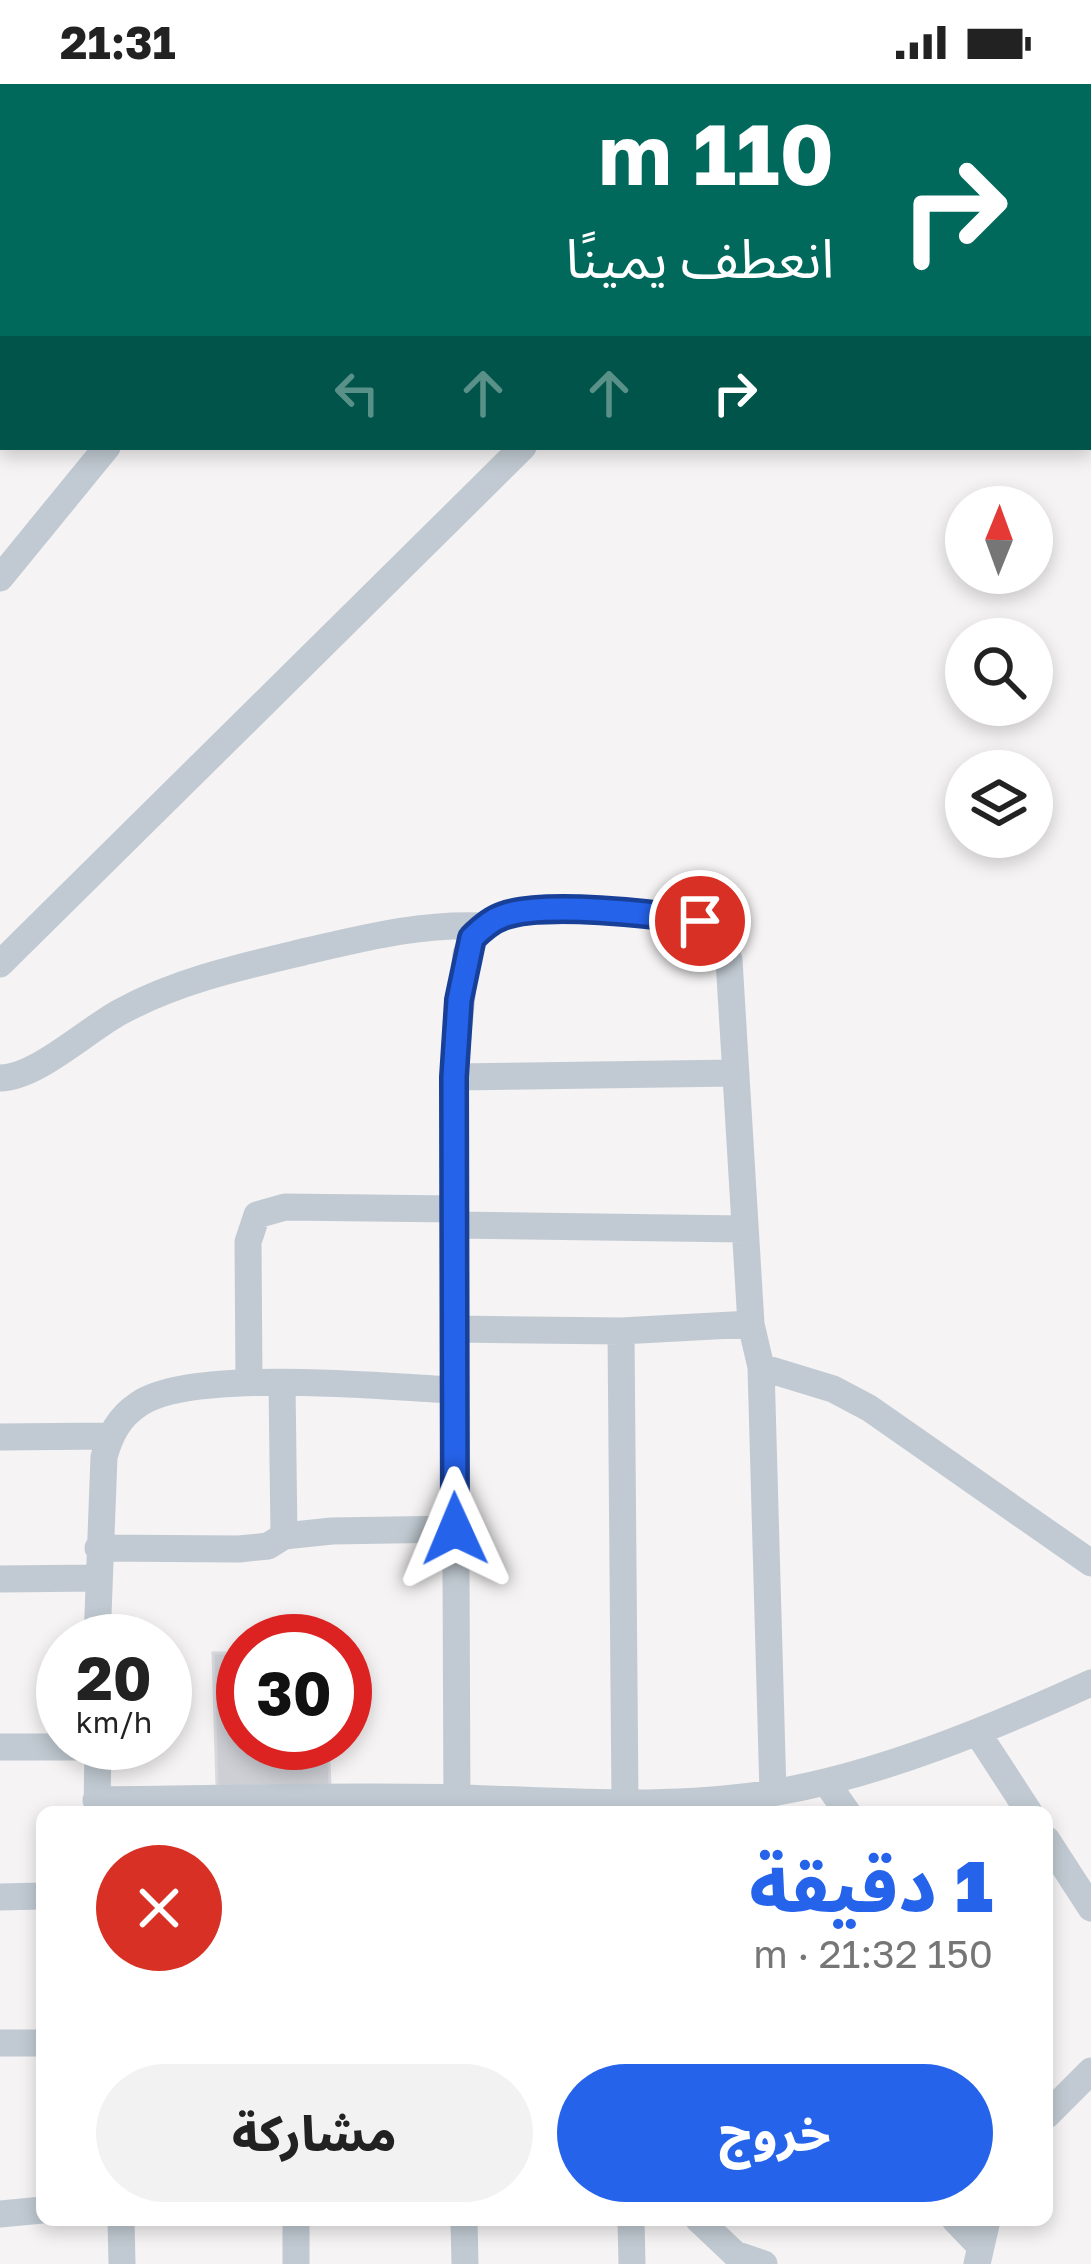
<!DOCTYPE html>
<html lang="ar">
<meta charset="utf-8">
<style>
:root{--surface:#fff;--page:#f2f2f2;--text:#222;--muted:#767676;--accent:#2563eb}
body{margin:0;font-family:"Golos Text","Noto Sans Arabic",sans-serif;background:var(--page);color:var(--text);direction:rtl;height:100vh;display:flex;flex-direction:column;font-size:45px;white-space:nowrap}
*{box-sizing:border-box;margin:0}
p{font-size:39px;color:var(--muted)}
.icon{flex:none;width:66px;height:66px;fill:none;stroke:currentColor;stroke-width:2;stroke-linecap:round;stroke-linejoin:round}
.map{position:relative;flex:1;overflow:hidden;direction:ltr}
.drawer{position:absolute;left:36px;top:1722px;width:1017px;height:420px;display:flex;flex-direction:column;background:var(--surface);border-radius:18px;box-shadow:0 6px 18px #0003;direction:rtl}
.drawer>*{flex:none}
.banner{position:absolute;left:0px;top:0px;width:1092px;height:366px;box-shadow:0 6px 18px #0003;direction:rtl;background:#00695c;color:#fff;overflow:hidden}
.needle{width:78px;rotate:1deg}
.buttons{position:absolute;left:945px;top:402px;display:grid;gap:24px}
.buttons a{display:grid;place-items:center;width:108px;height:108px;border-radius:50%;background:var(--surface);box-shadow:0 6px 18px #0003;font-size:60px}
.speed{position:absolute;left:36px;top:1530px;display:flex;gap:24px;font-size:60px;font-weight:700;text-align:center}
.speed>*{display:grid;place-content:center;width:156px;height:156px;border-radius:50%;background:var(--surface);box-shadow:0 6px 18px #0003;line-height:1}
.speed small{font-size:30px;font-weight:400}
.speed .limit{border:18px solid #d22;background:#fff;color:#111}
.pin{position:absolute;display:grid;place-items:center;width:102px;height:102px;color:#fff;margin:-51px;border:6px solid #fff;border-radius:50%;box-shadow:0 3px 12px #0007}
.me{position:absolute;width:132px;margin:-66px;rotate:359deg;stroke-linejoin:round;filter:drop-shadow(0 0 9px #0008)}
.turn{display:flex;align-items:center;gap:42px;height:252px;padding:0 60px;font-size:54px}
.turn .icon{width:156px;height:156px;stroke-width:2.5}
.turn b{display:block;font-size:84px;line-height:102px}
.lanes{display:flex;align-items:center;height:114px;padding:0 60px;background:#0003;justify-content:center;gap:60px;direction:ltr}
.lanes .off{opacity:.35}
.round{display:grid;place-items:center;flex:none;width:126px;height:126px;border-radius:63px;background:var(--page)}
.head{display:flex;align-items:center;justify-content:space-between;height:204px;padding:0 60px}
h1{font-size:72px;font-weight:800;line-height:90px;color:var(--accent)}
.primary-button{display:flex;gap:24px;margin-top:auto;padding:24px 60px}
.primary-button a{flex:1;height:138px;border-radius:72px;background:var(--accent);color:#fff;font-size:48px;font-weight:800;line-height:138px;text-align:center}
.primary-button a+a{background:var(--page);color:var(--text)}
.status{display:flex;justify-content:space-between;align-items:center;height:84px;padding:0 60px;background:var(--surface);direction:ltr}
.status svg{height:33px;fill:currentColor}
.map>svg:first-child{display:block}
.building{fill:#cdcfd5;stroke:#d7d9de;stroke-width:3}
.lines{fill:none;stroke-linecap:round;stroke-linejoin:round}
.minor{stroke:#c1cad2;stroke-width:27}
.route-casing{stroke:#184099;stroke-width:30}
.route{stroke:#2563eb;stroke-width:21}
</style>
<div class="status"><b>21:31</b><svg viewBox="0 0 49 12"><path d="M0 12V9h3v3zM5 12V6h3v6zM10 12V3h3v9zM15 12V0h3v12zM26 1h20v11H26zM47 4h2v5h-2z"/></svg></div>
<div class="map">
<svg width="1091" height="2180" viewBox="0 0 1091 2180">
<rect width="100%" height="100%" fill="#f5f3f3"/>
<!-- building -->
<path class="building" d="M213,1569H243V1659H328L330,1702H217Z"/>
<g class="lines">
<!-- minor -->
<path class="minor" d="M399,3L401,0
M1089,44H1091
M0,494L107,363
M0,880L523,363
M454,993L736,989
M0,994C36,994 87,946 120,928C177,897 240,883 303,868C364,854 421,839 484,842
M454,1141L744,1145
M455,1245L621,1247L751,1240
M621,1247L625,1719
M761,1283L773,1709
M249,1297L248,1158L257,1131L285,1123L454,1125
M282,1299L284,1452
M0,1353L109,1352
M98,1464L239,1465L268,1462L284,1452L332,1447L455,1445
M0,1495L97,1494
M97,1557L104,1373C110,1351 119,1333 139,1320C191,1284 385,1303 454,1306
M977,1648L1029,1728
M0,1663H98
M826,1698L847,1728
M96,1716C218,1715 340,1711 462,1714C565,1717 670,1726 772,1709C880,1691 992,1644 1091,1599
M97,1728L98,1659
M457,1728L454,993L466,870C473,852 484,837 504,831C533,823 689,825 711,842C721,850 725,864 729,876L751,1240L761,1283L833,1305L869,1324L1091,1479
M1047,1756L1091,1824
M0,1813L42,1812
M0,1959H42
M1047,2031L1091,1987
M0,2130L42,2126
M121,2136L122,2180
M296,2136V2180
M464,2136L465,2180
M631,2136L632,2180
M699,2136L735,2170L764,2180
M955,2136L980,2162
M977,2180L987,2136"/>
</g>
<g class="lines">
<!-- route casing -->
<g class="route-casing">
<path id="route" d="M455,1445L454,993L459,916L472,854C481,845 491,836 503,832C544,817 655,830 700,837"/>
</g>
<!-- route -->
<use href="#route" class="route"/>
</g>
</svg>
<div class="buttons">
<a><svg class="needle" viewBox="-14 -14 28 28"><path d="M0-13l5 13h-10z" fill="#e53935"/><path d="M0 13l5-13h-10z" fill="#767676"/></svg></a>
<a><svg class="icon" aria-label="search" viewBox="0 0 24 24"><circle cx="10" cy="10" r="6"/><path d="M15 15l6 6"/></svg></a>
<a><svg class="icon" aria-label="layers" viewBox="0 0 24 24"><path d="M12 4l9 5-9 5-9-5zM3 14l9 5 9-5"/></svg></a>
</div>
<div class="speed"><div>20<small>km/h</small></div><div class="limit">30</div></div>
<div class="pin" style="left:700px;top:837px;background:#d93025"><svg class="icon" aria-label="arrive" viewBox="0 0 24 24"><path d="M6 21V4h12l-3 4 3 4H6"/></svg></div>
<svg class="me" style="left:455px;top:1445px" viewBox="-20 -20 40 40"><path d="M0-17L14 15 0 8-14 15z" fill="#2563eb" stroke="#fff" stroke-width="4"/></svg>
<div class="banner">
<div class="turn"><svg class="icon" aria-label="right" viewBox="0 0 24 24"><path d="M7 20v-9h11M14 6l5 5-5 5"/></svg><div><b>110 m</b>انعطف يمينًا</div></div>
<div class="lanes"><svg class="icon off" aria-label="left" viewBox="0 0 24 24"><path d="M17 20v-9H6M10 6l-5 5 5 5"/></svg><svg class="icon off" aria-label="ahead" viewBox="0 0 24 24"><path d="M12 20V5M6 11l6-6 6 6"/></svg><svg class="icon off" aria-label="ahead" viewBox="0 0 24 24"><path d="M12 20V5M6 11l6-6 6 6"/></svg><svg class="icon" aria-label="right" viewBox="0 0 24 24"><path d="M7 20v-9h11M14 6l5 5-5 5"/></svg></div>
</div>
<section class="drawer">
<div class="head"><div><h1>1 دقيقة</h1><p>150 m · 21:32</p></div><a class="round" style="background:#d93025;color:#fff"><svg class="icon" aria-label="close" viewBox="0 0 24 24"><path d="M6 6l12 12M18 6L6 18"/></svg></a></div>
<div class="primary-button"><a>خروج</a><a>مشاركة</a></div>
</section>
</div>
